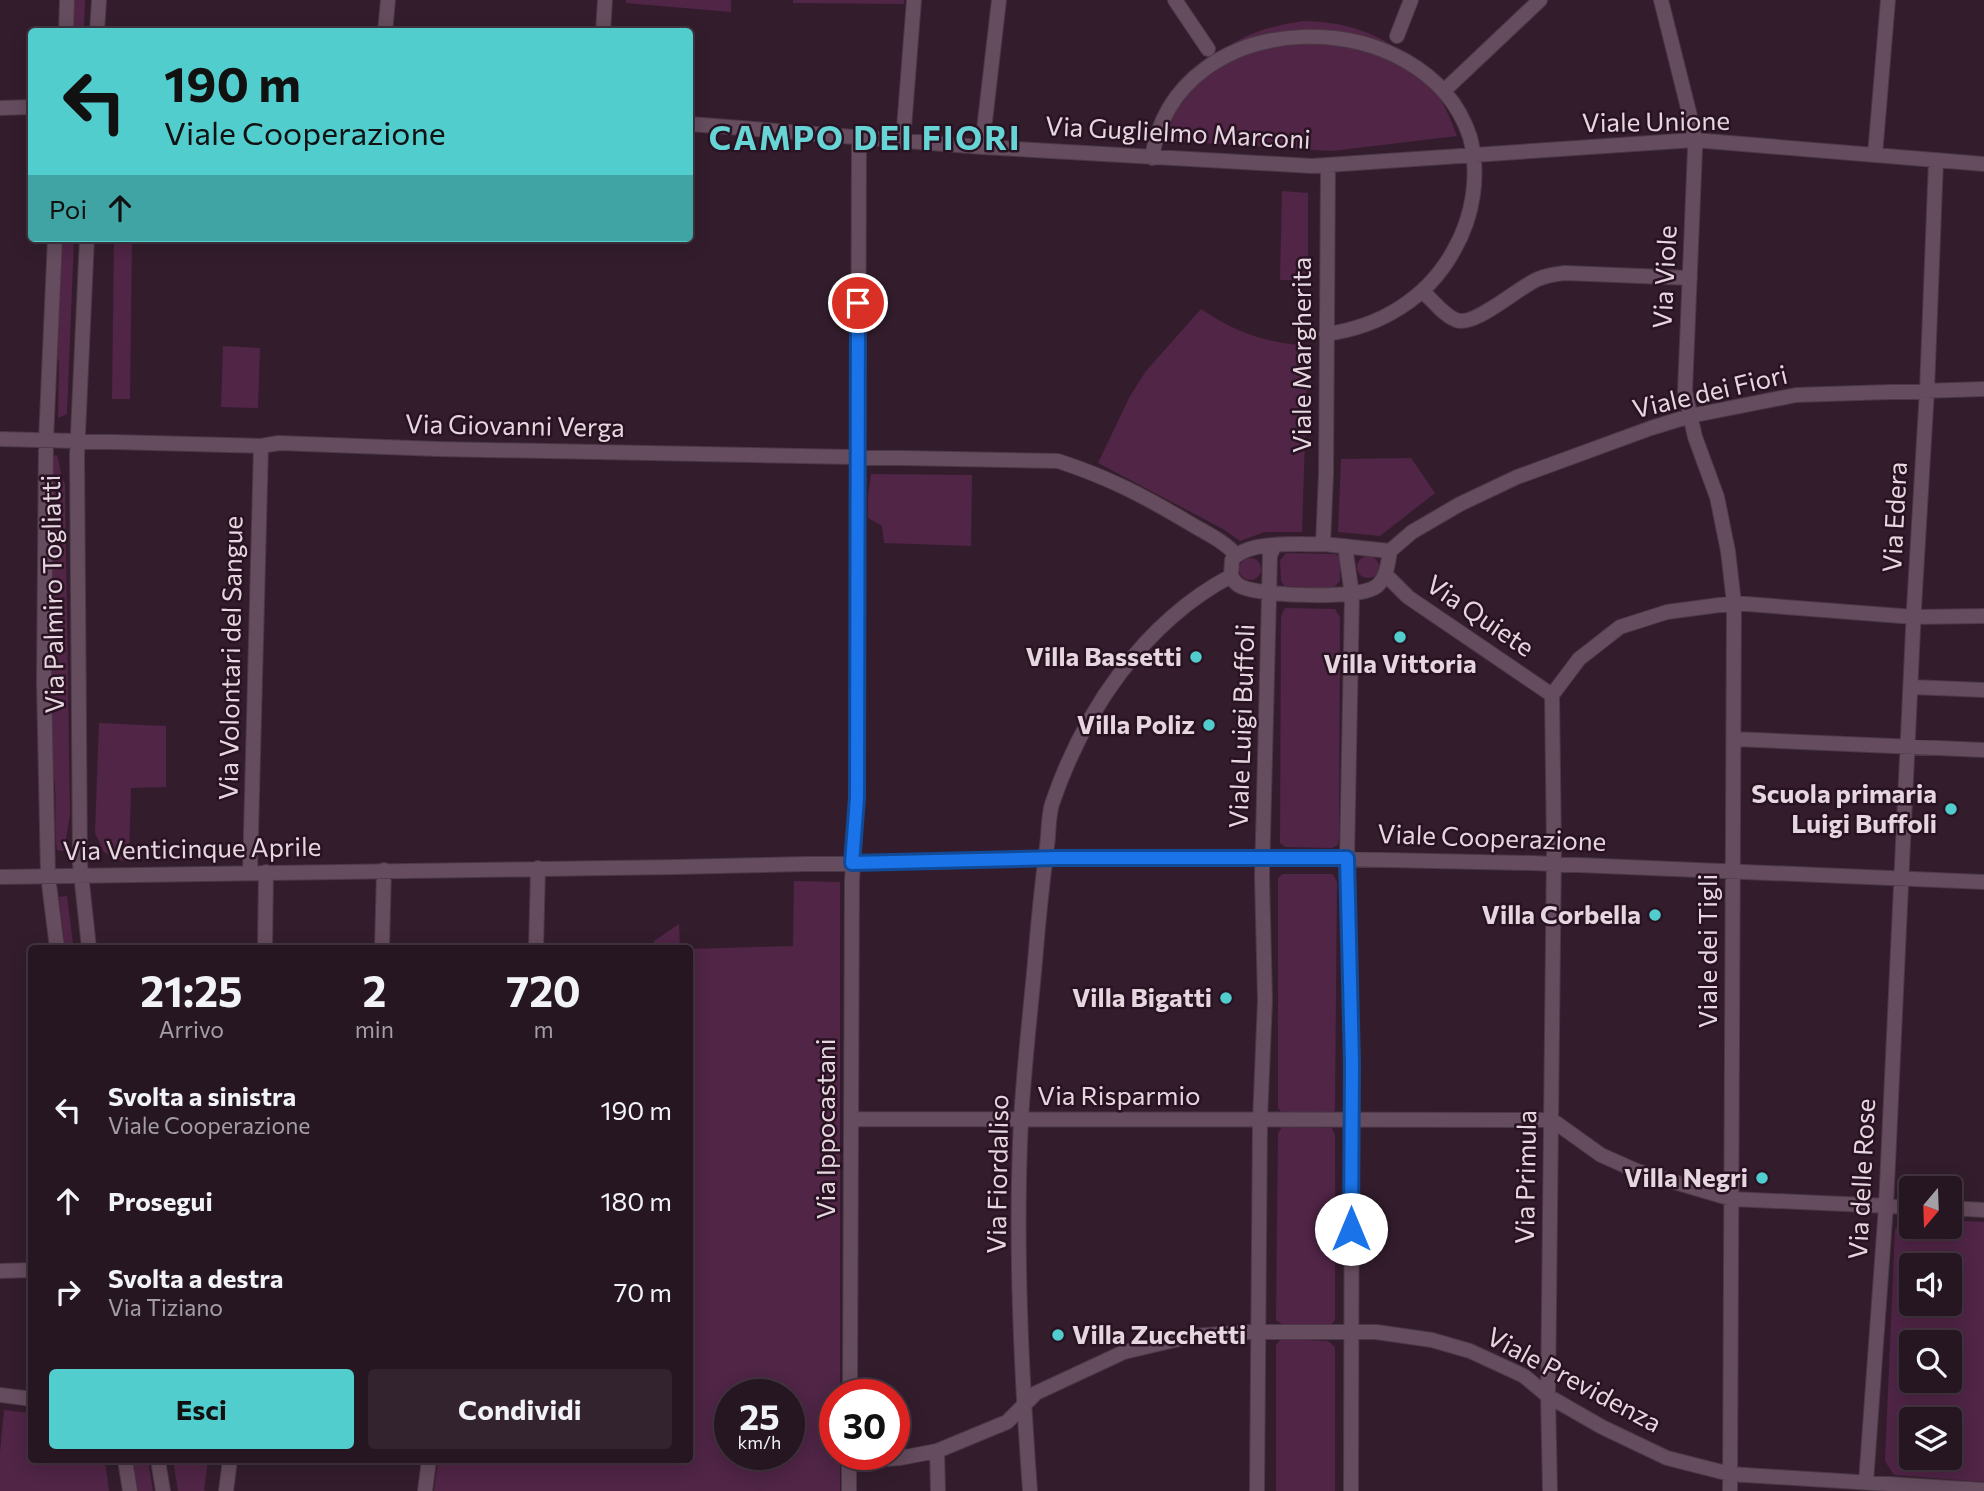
<!DOCTYPE html>
<html lang="it">
<style>
:root{--surface:#261622;--page:#32232f;--text:#f1f3f6;--muted:#a49fa5;--line:#423540;--accent:#52cdce}
body{margin:0;font-family:Commissioner,sans-serif;background:var(--page);color:var(--text);height:100vh;display:flex;flex-direction:column;font-size:26px;white-space:nowrap}
*{box-sizing:border-box;margin:0}
p{font-size:23px;color:var(--muted)}
.icon{flex:none;width:38px;height:38px;fill:none;stroke:currentColor;stroke-width:2;stroke-linecap:round;stroke-linejoin:round}
.map{position:relative;flex:1;overflow:hidden}
.sheet{position:absolute;left:28px;top:945px;width:665px;height:518px;display:flex;flex-direction:column;background:var(--surface);border-radius:7px;box-shadow:0 4px 18px #0003,0 0 0 2px var(--line)}
.sheet>*{flex:none}
.top-card{position:absolute;left:28px;top:28px;width:665px;height:214px;border-radius:7px;box-shadow:0 4px 18px #0003,0 0 0 2px var(--line);background:#52cdce;color:#111;overflow:hidden}
.needle{width:46px;rotate:199deg}
.fabs{position:absolute;left:1899px;top:1176px;display:grid;gap:14px}
.fabs a{display:grid;place-items:center;width:63px;height:63px;border-radius:7px;background:var(--surface);box-shadow:0 4px 18px #0003,0 0 0 2px var(--line);font-size:35px}
.speed{position:absolute;left:714px;top:1379px;display:flex;gap:14px;font-size:35px;font-weight:700;text-align:center}
.speed>*{display:grid;place-content:center;width:91px;height:91px;border-radius:50%;background:var(--surface);box-shadow:0 4px 18px #0003,0 0 0 2px var(--line);line-height:1}
.speed small{font-size:18px;font-weight:400}
.speed .limit{border:10px solid #d22;background:#fff;color:#111}
.pin{position:absolute;display:grid;place-items:center;width:60px;height:60px;color:#fff;margin:-30px;border:4px solid #fff;border-radius:50%;box-shadow:0 2px 7px #0007}
.me{position:absolute;width:77px;margin:-38px;rotate:0deg;stroke-linejoin:round;filter:drop-shadow(0 0 5px #0008)}
.turn{display:flex;align-items:center;gap:24px;height:147px;padding:0 21px;font-size:32px}
.turn .icon{width:91px;height:91px;stroke-width:2.5}
.turn b{display:block;font-size:49px;line-height:60px}
.then{display:flex;align-items:center;height:66px;padding:0 21px;background:#0003;gap:14px;font-size:26px}
.eta{display:flex;justify-content:space-evenly;align-items:center;height:119px;text-align:center}
.eta b{font-size:42px;font-weight:700;line-height:49px}
.cta{display:flex;gap:14px;margin-top:auto;padding:14px 21px}
.cta a{flex:1;height:80px;border-radius:7px;background:var(--accent);color:#111;font-size:28px;font-weight:700;line-height:80px;text-align:center}
.cta a+a{background:var(--page);color:var(--text)}
ul{padding:0;list-style:none}
li{display:flex;align-items:center;gap:21px;height:91px;padding:0 21px}
li div{flex:1}
li b{display:block;font-size:26px}
li em{font-style:normal}
.map>svg:first-child{display:block}
.green{fill:#502546;fill-rule:evenodd}
.lines{fill:none;stroke-linecap:round;stroke-linejoin:round}
.minor-casing{stroke:#4b3846;stroke-width:16}
.minor{stroke:#654c5e;stroke-width:14}
.route-casing{stroke:#114b97;stroke-width:18}
.route{stroke:#1a73e8;stroke-width:12}
.poi-dot{fill:#52cdce;stroke:#291323;stroke-width:2.5}
.labels{text-anchor:middle;stroke-width:5;stroke-linejoin:round;paint-order:stroke}
.street-label{font-size:26px;fill:#e5d6e0;stroke:#291323}
.poi-label{font-size:26px;font-weight:bold;fill:#e5d6e0;stroke:#291323;text-anchor:end}
.district-label{font-size:33px;font-weight:bold;letter-spacing:2px;fill:#67d4d5;stroke:#291323}
</style>
<div class="map">
<svg width="1984" height="1491" viewBox="0 0 1984 1491">
<rect width="100%" height="100%" fill="#331d2d"/>
<!-- green -->
<path class="green" d="M72,0H85L84,31L71,32Z
M626,0H731V12L626,3Z
M793,0H904V4L793,3Z
M1303,21C1383,22 1432,63 1457,136L1332,151L1168,141C1164,123 1173,111 1182,96C1214,46 1246,30 1303,21Z
M1282,191L1308,193V280H1280Z
M63,238H74L67,414L58,418L59,361L55,352Z
M114,238H132L130,399H112Z
M1201,309C1234,332 1267,343 1308,346L1302,532H1265L1240,541L1223,529L1098,463L1130,396L1146,371Z
M223,346L260,348L258,408L221,407Z
M57,455C60,464 60,476 65,484L70,815L64,851L57,850C52,822 60,794 51,766L52,456Z
M1411,458L1435,493L1380,536L1338,532L1341,459Z
M871,474L972,475L971,546L884,543L882,526L868,518V496Z
M1286,553L1336,554L1340,558V581L1332,589L1284,586L1281,581L1280,560Z
M1357 567a11 11 0 1 1 22 0a11 11 0 1 1-22 0Z
M1239 569a11 11 0 1 1 22 0a11 11 0 1 1-22 0Z
M1285,608L1335,609L1340,617L1339,839L1338,845L1332,848L1285,847L1280,843L1281,616Z
M99,723L166,726V787L131,788L129,862L116,859L104,852L95,833Z
M1283,874H1333L1337,882L1335,1109L1333,1114H1283L1278,1108V878Z
M794,881L840,882V1395H835V1454H840V1491H434L438,1460H690V949L793,946ZM730,1395H789V1454H730Z
M67,896L73,944L74,948H65L59,897Z
M679,924L680,948H653L654,941Z
M1282,1127L1332,1128L1335,1135V1320L1330,1326L1283,1325L1276,1320L1278,1133Z
M1910,1218L1911,1227H1950V1220L1984,1222V1482L1894,1475L1885,1461L1895,1229ZM1911,1265H1950V1304H1911ZM1911,1342H1950V1381H1911ZM1911,1419H1950V1458H1911Z
M1281,1339L1328,1341L1335,1347V1491H1276V1345Z
M4,1410L31,1413L32,1460H105L109,1491H0V1452Z
M133,1460H148L153,1491H138Z
M173,1460H208L204,1490L207,1491H178Z"/>
<g class="lines">
<!-- minor casing -->
<g class="minor-casing">
<path id="minor" d="M1175,0L1208,49
M1661,0L1693,128L1695,149L1685,391L1695,437L1717,497L1728,551L1734,603L1730,1491
M66,32L67,0
M97,32L99,0
M385,32L388,0
M603,32L605,0
M1397,36L1411,0
M1449,86L1540,0
M0,108L32,107
M690,124L982,147L1312,166L1694,140L1984,164
M903,141L914,0
M982,147L999,0
M1875,155L1888,0
M1152,158C1175,0 1425,0 1470,137C1480,175 1473,217 1454,250C1428,298 1380,327 1326,334
M55,238L46,440L44,684L48,876L57,948
M87,238L77,455L80,864L89,948
M1422,291C1433,300 1443,315 1456,320C1474,328 1520,286 1538,279C1547,275 1556,274 1565,273L1690,278
M0,439L261,446L279,443L438,449L1058,461C1110,478 1144,496 1191,524C1206,533 1224,541 1236,555
M1323,544L1326,475L1328,166
M1323,544L1390,551C1388,563 1387,577 1377,586C1360,600 1263,596 1242,587C1236,585 1234,581 1231,576L1232,560C1246,540 1300,545 1323,544Z
M1345,546L1352,595L1347,858L1352,1063L1351,1491
M1390,551L1412,532L1460,504L1517,477L1651,428L1690,416L1796,395L1984,389
M1385,574L1408,597L1552,695
M1912,687L1984,690
M1734,739L1984,750
M250,872L261,446
M0,877L676,867L1058,858L1243,857L1531,863L1984,882
M265,948L266,872
M382,948L384,870
M536,948L538,868
M851,1119L1552,1120L1601,1155L1637,1171L1732,1199L1911,1207
M1950,1208L1984,1210
M0,1271L32,1270
M0,1395L32,1399
M850,1395L852,881L857,798L859,138
M937,1451L938,1491
M125,1460L130,1491
M158,1460L163,1491
M849,1462L900,1458L937,1451L1007,1422L1036,1393L1124,1352L1192,1336L1249,1332H1376L1432,1340L1470,1351L1524,1376L1548,1396L1602,1427L1667,1458L1730,1474L1984,1490
M1866,1482L1886,1206L1914,608L1927,390L1936,160
M226,1491L230,1460
M425,1491L429,1460
M849,1491V1454
M1030,1491C1021,1368 1015,1243 1021,1120C1024,1068 1030,1015 1035,962C1038,923 1042,885 1047,846C1049,833 1048,817 1052,804C1083,712 1144,622 1231,576
M1257,1491L1260,1120L1265,1000L1262,877L1270,555L1275,545
M1550,1491L1548,1396L1554,850L1552,695L1579,659L1620,627L1667,612L1734,603L1914,617L1984,616"/>
</g>
<!-- minor -->
<use href="#minor" class="minor"/>
</g>
<g class="lines">
<!-- route casing -->
<g class="route-casing">
<path id="route" d="M858,303L857,798L852,863L1058,858H1347L1352,1063L1351,1229"/>
</g>
<!-- route -->
<use href="#route" class="route"/>
</g>
<!-- markers -->
<g class="poi-dot">
<circle cx="1400" cy="637" r="7"/>
<circle cx="1196" cy="657" r="7"/>
<circle cx="1209" cy="725" r="7"/>
<circle cx="1951" cy="809" r="7"/>
<circle cx="1655" cy="915" r="7"/>
<circle cx="1226" cy="998" r="7"/>
<circle cx="1762" cy="1178" r="7"/>
<circle cx="1058" cy="1335" r="7"/>
</g>
<g class="labels">
<!-- street labels -->
<g class="street-label">
<text transform="translate(1656 122) rotate(-1)" y="9">Viale Unione</text>
<text transform="translate(1178 133) rotate(3)" y="9">Via Guglielmo Marconi</text>
<text transform="translate(1665 277) rotate(-87)" y="9">Via Viole</text>
<text transform="translate(1302 355) rotate(-90)" y="9">Viale Margherita</text>
<text transform="translate(1710 392) rotate(-13)" y="9">Viale dei Fiori</text>
<text transform="translate(515 426) rotate(1)" y="9">Via Giovanni Verga</text>
<text transform="translate(1895 517) rotate(-87)" y="9">Via Edera</text>
<text transform="translate(53 594) rotate(-91)" y="9">Via Palmiro Togliatti</text>
<text transform="translate(1480 616) rotate(34)" y="9">Via Quiete</text>
<text transform="translate(231 658) rotate(-89)" y="9">Via Volontari del Sangue</text>
<text transform="translate(1242 726) rotate(-88)" y="9">Viale Luigi Buffoli</text>
<text transform="translate(1492 838) rotate(2)" y="9">Viale Cooperazione</text>
<text transform="translate(192 849) rotate(-1)" y="9">Via Venticinque Aprile</text>
<text transform="translate(1708 951) rotate(-90)" y="9">Viale dei Tigli</text>
<text x="1119" y="1105">Via Risparmio</text>
<text transform="translate(826 1129) rotate(-90)" y="9">Via Ippocastani</text>
<text transform="translate(998 1174) rotate(-89)" y="9">Via Fiordaliso</text>
<text transform="translate(1526 1177) rotate(-89)" y="9">Via Primula</text>
<text transform="translate(1862 1179) rotate(-87)" y="9">Via delle Rose</text>
<text transform="translate(1574 1380) rotate(28)" y="9">Viale Previdenza</text>
</g>
<!-- poi labels -->
<g class="poi-label">
<text x="1182" y="666">Villa Bassetti</text>
<text x="1400" y="673" text-anchor="middle">Villa Vittoria</text>
<text x="1195" y="734">Villa Poliz</text>
<text x="1937" y="803">Scuola primaria<tspan x="1937" dy="30">Luigi Buffoli</tspan></text>
<text x="1641" y="924">Villa Corbella</text>
<text x="1212" y="1007">Villa Bigatti</text>
<text x="1748" y="1187">Villa Negri</text>
<text x="1072" y="1344" text-anchor="start">Villa Zucchetti</text>
</g>
<!-- district labels -->
<g class="district-label">
<text x="865" y="150">CAMPO DEI FIORI</text>
</g>
</g>
</svg>
<div class="fabs">
<a><svg class="needle" viewBox="-14 -14 28 28"><path d="M0-13l5 13h-10z" fill="#e53935"/><path d="M0 13l5-13h-10z" fill="#a49fa5"/></svg></a>
<a><svg class="icon" aria-label="sound" viewBox="0 0 24 24"><path d="M4 9h4l5-4v14l-5-4H4zM17 9q2 3 0 6"/></svg></a>
<a><svg class="icon" aria-label="search" viewBox="0 0 24 24"><circle cx="10" cy="10" r="6"/><path d="M15 15l6 6"/></svg></a>
<a><svg class="icon" aria-label="layers" viewBox="0 0 24 24"><path d="M12 4l9 5-9 5-9-5zM3 14l9 5 9-5"/></svg></a>
</div>
<div class="speed"><div>25<small>km/h</small></div><div class="limit">30</div></div>
<div class="pin" style="left:858px;top:303px;background:#d93025"><svg class="icon" aria-label="arrive" viewBox="0 0 24 24"><path d="M6 21V4h12l-3 4 3 4H6"/></svg></div>
<svg class="me" style="left:1351px;top:1229px" viewBox="-20 -20 40 40"><circle r="19" fill="#fff"/><path d="M0-13L10 11 0 6-10 11z" fill="#1a73e8"/></svg>
<div class="top-card">
<div class="turn"><svg class="icon" aria-label="left" viewBox="0 0 24 24"><path d="M17 20v-9H6M10 6l-5 5 5 5"/></svg><div><b>190 m</b>Viale Cooperazione</div></div>
<div class="then">Poi<svg class="icon" aria-label="ahead" viewBox="0 0 24 24"><path d="M12 20V5M6 11l6-6 6 6"/></svg></div>
</div>
<section class="sheet">
<div class="eta">
<div><b>21:25</b><p>Arrivo</p></div>
<div><b>2</b><p>min</p></div>
<div><b>720</b><p>m</p></div>
</div>
<ul>
<li><svg class="icon" aria-label="left" viewBox="0 0 24 24"><path d="M17 20v-9H6M10 6l-5 5 5 5"/></svg><div><b>Svolta a sinistra</b><p>Viale Cooperazione</p></div><em>190 m</em></li>
<li><svg class="icon" aria-label="ahead" viewBox="0 0 24 24"><path d="M12 20V5M6 11l6-6 6 6"/></svg><div><b>Prosegui</b></div><em>180 m</em></li>
<li><svg class="icon" aria-label="right" viewBox="0 0 24 24"><path d="M7 20v-9h11M14 6l5 5-5 5"/></svg><div><b>Svolta a destra</b><p>Via Tiziano</p></div><em>70 m</em></li>
</ul>
<div class="cta"><a>Esci</a><a>Condividi</a></div>
</section>
</div>
